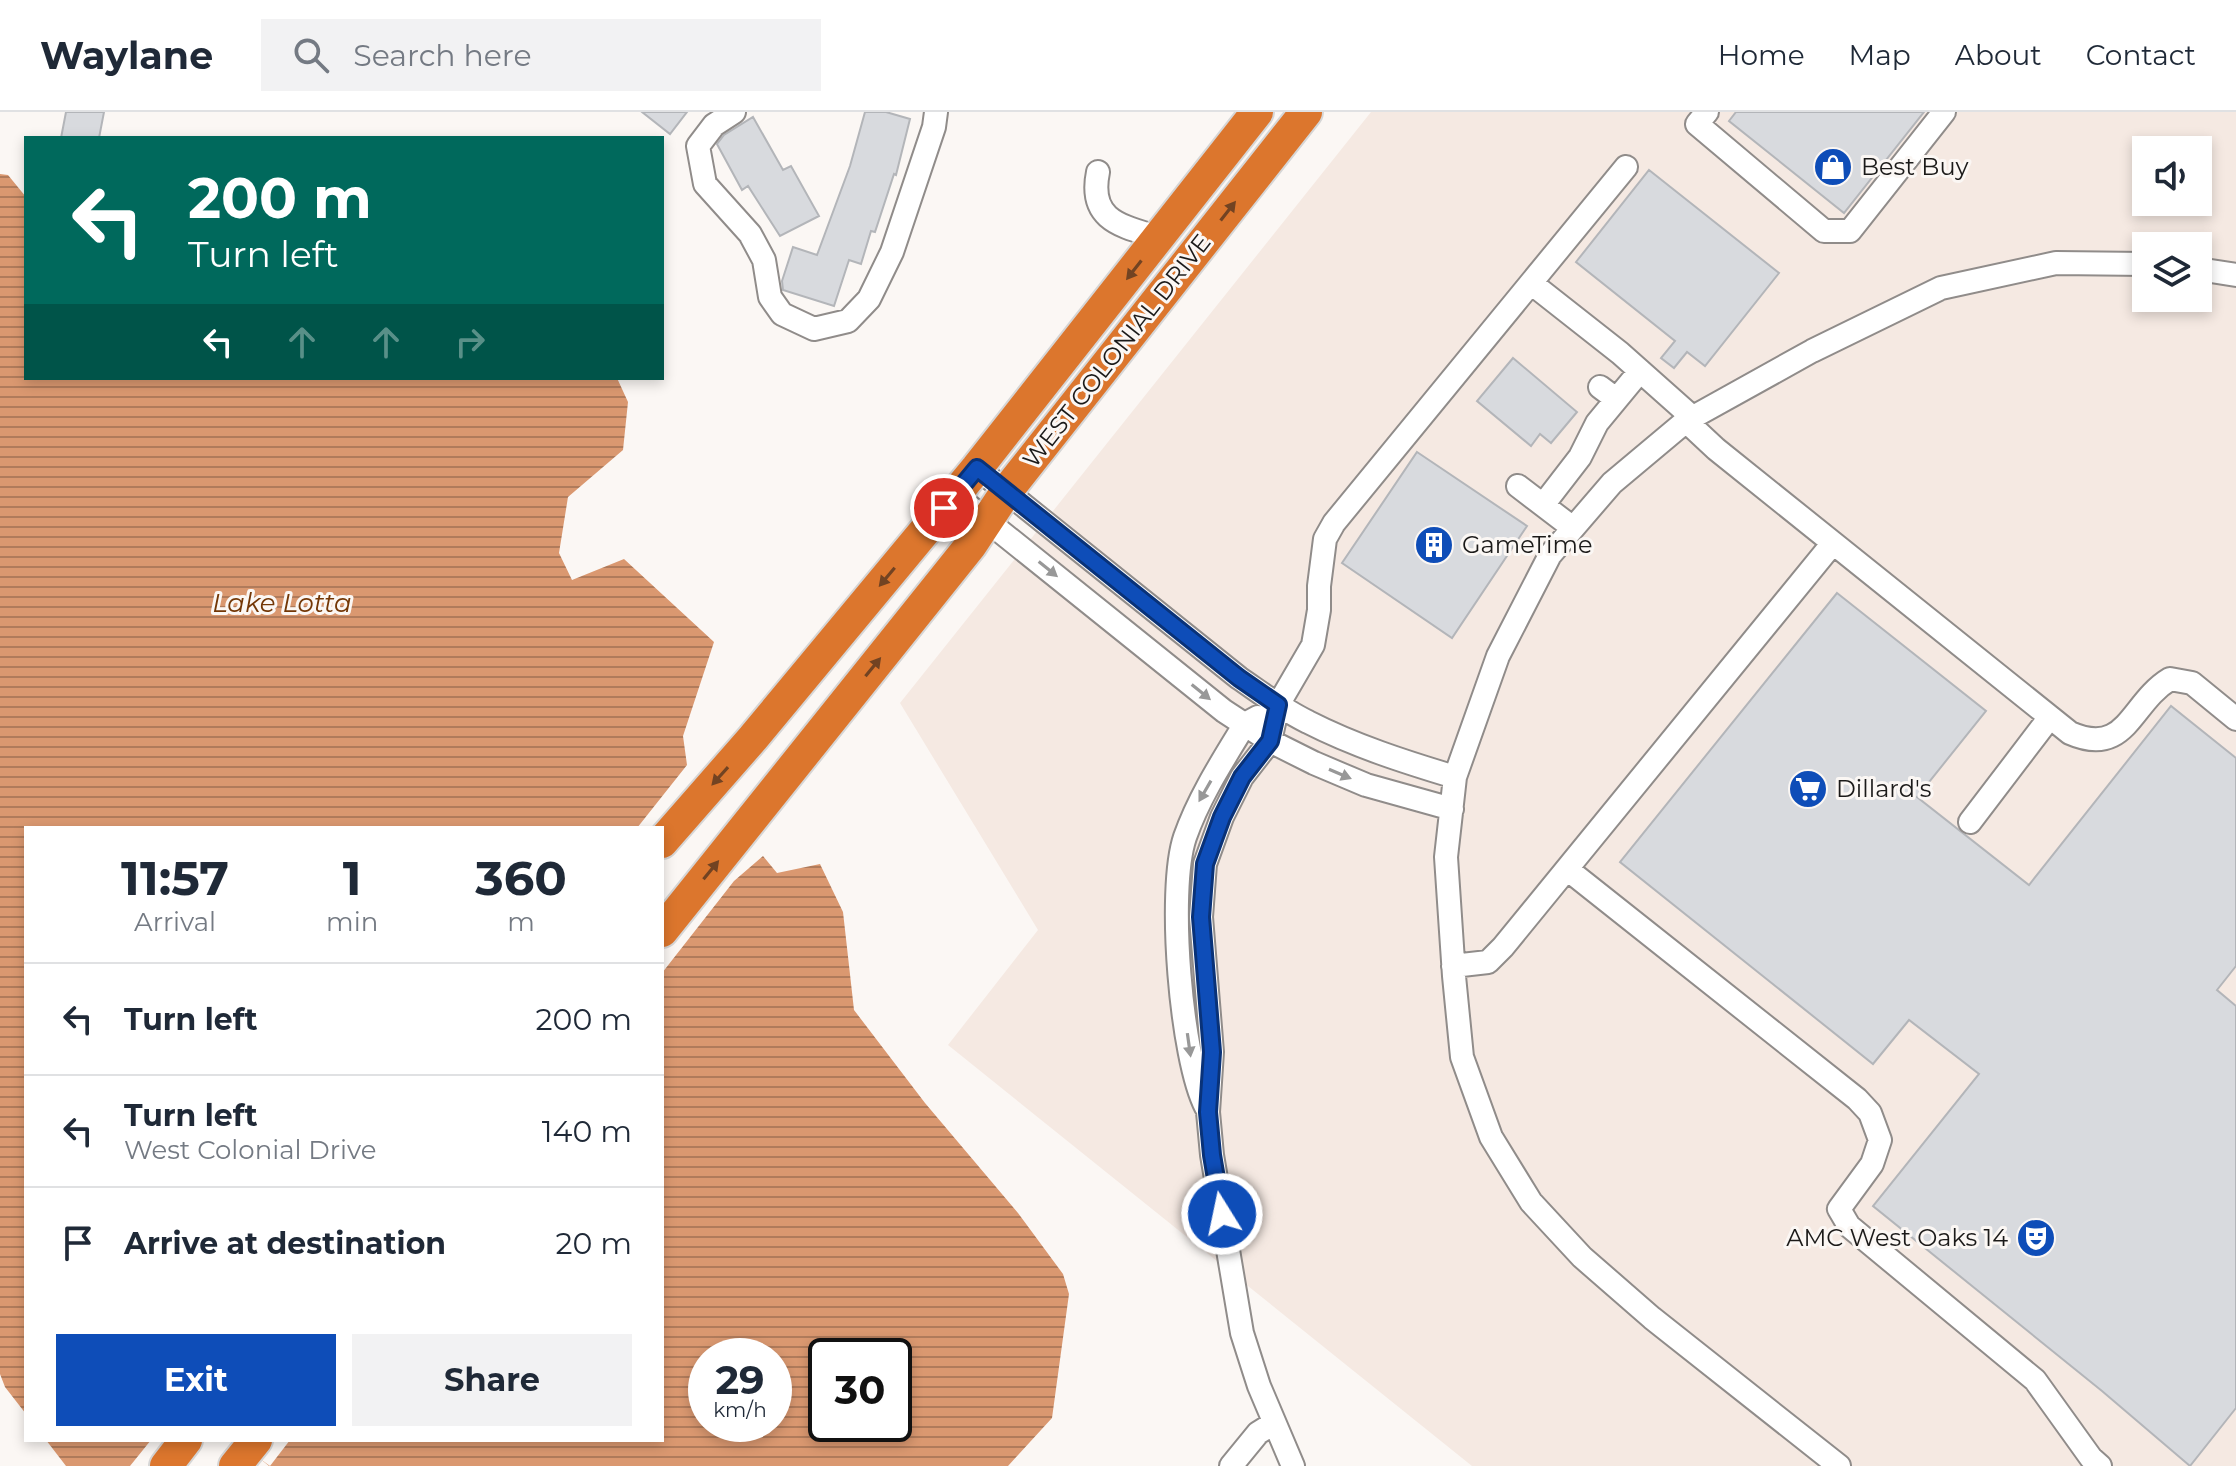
<!DOCTYPE html>
<style>
:root{--surface:#fff;--page:#f2f2f3;--text:#1f2937;--muted:#747a83;--line:#e0e1e3;--accent:#0e4db8}
body{margin:0;font-family:Montserrat,sans-serif;background:var(--page);color:var(--text);height:100vh;display:flex;flex-direction:column;font-size:30px;white-space:nowrap}
*{box-sizing:border-box;margin:0}
p{font-size:26px;color:var(--muted)}
.icon{flex:none;width:44px;height:44px;fill:none;stroke:currentColor;stroke-width:2;stroke-linecap:round;stroke-linejoin:round}
.map{position:relative;flex:1;overflow:hidden}
.drawer{position:absolute;left:24px;top:714px;width:640px;height:616px;display:flex;flex-direction:column;background:var(--surface);border-radius:0px;box-shadow:0 4px 12px #0003}
.drawer>*{flex:none}
.top-card{position:absolute;left:24px;top:24px;width:640px;height:244px;border-radius:0px;box-shadow:0 4px 12px #0003;background:#00695c;color:#fff;overflow:hidden}
.controls{position:absolute;left:2132px;top:24px;display:grid;gap:16px}
.controls a{display:grid;place-items:center;width:80px;height:80px;border-radius:0px;background:var(--surface);box-shadow:0 4px 12px #0003;font-size:40px}
.speed{position:absolute;left:688px;top:1226px;display:flex;gap:16px;font-size:40px;font-weight:700;text-align:center}
.speed>*{display:grid;place-content:center;width:104px;height:104px;border-radius:50%;background:var(--surface);box-shadow:0 4px 12px #0003;line-height:1}
.speed small{font-size:20px;font-weight:400}
.speed .limit{border:4px solid #111;border-radius:12px;background:#fff;color:#111}
.pin{position:absolute;display:grid;place-items:center;width:68px;height:68px;color:#fff;margin:-34px;border:4px solid #fff;border-radius:50%;box-shadow:0 2px 8px #0007}
.me{position:absolute;width:88px;margin:-44px;rotate:350deg;stroke-linejoin:round;filter:drop-shadow(0 0 6px #0008)}
.turn{display:flex;align-items:center;gap:28px;height:168px;padding:0 32px;font-size:36px}
.turn .icon{width:104px;height:104px;stroke-width:2.5}
.turn b{display:block;font-size:56px;line-height:68px}
.lanes{display:flex;align-items:center;height:76px;padding:0 32px;background:#0003;justify-content:center;gap:40px;direction:ltr}
.lanes .off{opacity:.35}
.eta{display:flex;justify-content:space-evenly;align-items:center;height:136px;text-align:center}
.eta b{font-size:48px;font-weight:700;line-height:56px}
.primary-button{display:flex;gap:16px;margin-top:auto;padding:16px 32px}
.primary-button a{flex:1;height:92px;border-radius:0px;background:var(--accent);color:#fff;font-size:32px;font-weight:700;line-height:92px;text-align:center}
.primary-button a+a{background:var(--page);color:var(--text)}
ul{padding:0;list-style:none}
li{display:flex;align-items:center;gap:24px;height:112px;padding:0 32px;border-top:2px solid var(--line)}
li div{flex:1}
li b{display:block;font-size:30px}
li em{font-style:normal}
header{display:flex;align-items:center;gap:48px;box-sizing:border-box;height:112px;padding:0 40px;background:var(--surface);border-bottom:2px solid var(--line)}
header strong{font-size:38px}
nav{display:flex;gap:44px;margin-inline-start:auto;font-size:28px}
.search{width:560px;height:72px;background:var(--page);display:flex;align-items:center;gap:20px;box-sizing:border-box;padding:0 28px;border-radius:0px;color:var(--muted);font-size:30px}
.map>svg:first-child{display:block}
.built{fill:#f5e9e2;fill-rule:evenodd}
.water{fill:url(#water-rules);fill-rule:evenodd}
.pier{fill:#fbf7f4}
.building{fill:#d8dade;stroke:#b3b5b9;stroke-width:2}
.lines{fill:none;stroke-linecap:round;stroke-linejoin:round}
.minor-casing{stroke:#908c8a;stroke-width:26}
.highway-casing{stroke:#d6d6d6;stroke-width:36}
.minor{stroke:#fff;stroke-width:22}
.highway{stroke:#dc762d;stroke-width:32}
.oneway{fill:#724322}
.oneway2{fill:#989898}
.route-casing{stroke:#093278;stroke-width:20}
.route{stroke:#0e4db8;stroke-width:14}
.labels{text-anchor:middle;stroke-width:6;stroke-linejoin:round;paint-order:stroke}
.poi-label{font-size:24px;fill:#1b1a19;stroke:#fbf7f4;text-anchor:start}
.street-label{font-size:24px;fill:#1b1a19;stroke:#fbf7f4}
.water-label{font-size:26px;font-style:italic;fill:#733706;stroke:#fbf7f4}
</style>
<header>
<strong>Waylane</strong>
<div class="search"><svg class="icon" aria-label="search" viewBox="0 0 24 24"><circle cx="10" cy="10" r="6"/><path d="M15 15l6 6"/></svg>Search here</div>
<nav><a>Home</a><a>Map</a><a>About</a><a>Contact</a></nav>
</header>
<div class="map">
<svg width="2236" height="1354" viewBox="0 0 2236 1354">
<defs>
<pattern id="water-rules" width="6" height="5" patternUnits="userSpaceOnUse" patternTransform="scale(2)"><rect width="6" height="5" fill="#da9870"/><path d="M0 2.5h6" fill="none" stroke="#b07b5b"/></pattern>
</defs>
<rect width="100%" height="100%" fill="#fbf7f4"/>
<!-- built -->
<path class="built" d="M1371,0H2236V1354H1472L948,933L1038,818L900,591ZM2146,38H2198V90H2146ZM2146,134H2198V186H2146Z"/>
<!-- water -->
<path class="water" d="M0,62L8,63L26,85V266H617L628,290L623,338L568,385L559,441L572,468L624,447L714,530L683,624L687,653L637,716H26V1302L5,1275L0,1262Z
M763,744L777,761L820,752L843,800L854,898L925,991L1018,1101L1063,1162L1069,1182L1052,1306L1008,1354H269L237,1328H662V861L734,769ZM706,1244H774V1312H706ZM826,1244H894V1312H826Z
M46,1328H151L130,1354H66Z"/>
<!-- pier -->
<path class="pier" d="M234,1328H290L270,1354Z"/>
<!-- building -->
<path class="building" d="M66,0H104L99,26H61Z
M642,0H687L670,22Z
M865,0H886L910,7L896,63L894,62L875,120L871,119L861,152L849,148L834,194L783,178L782,169L793,135L817,143L850,54Z
M1736,0H1924L1844,101L1729,9Z
M753,5L783,58L791,54L819,104L780,124L748,74L742,78L717,32L724,23Z
M1649,58L1779,161L1705,254L1687,240L1674,256L1661,246L1675,229L1576,150Z
M1513,246L1577,300L1551,331L1540,322L1531,334L1477,289Z
M1417,340L1527,414L1452,526L1342,451Z
M1837,481L1986,599L1917,685L2029,773L2171,594L2236,646V854L2217,878L2236,894V1296L2190,1354L2102,1279L1873,1094L1979,962L1909,908L1873,952L1620,750Z"/>
<g class="lines">
<!-- minor casing -->
<g class="minor-casing">
<path id="minor" d="M734,0L714,13L698,34L705,72L750,122L764,148L770,185L782,202L814,217L848,209L869,187L892,140L934,15L936,0
M1707,0L1697,12L1824,119H1850L1944,0
M1098,60C1088,109 1122,114 1160,126
M2198,157L2236,163
M1531,171L1620,241L1692,305
M1600,275L1616,287
M1686,309L1716,337L2070,621C2127,646 2130,591 2170,567L2192,571L2236,607
M977,356L1239,566C1261,581 1283,598 1308,610C1355,634 1405,650 1455,665
M1518,374L1573,416
M955,383L1224,599L1270,629L1314,651L1366,673L1452,697
M1543,393L1580,345L1597,311L1640,259
M1970,710L2050,605
M1567,757L1857,987L1870,1001L1880,1028L1872,1052L1839,1097L1849,1114L2035,1268L2091,1346L2100,1354
M1453,854L1488,850L1503,835L1833,431
M1206,995C1181,947 1167,778 1185,725C1199,685 1223,648 1245,612L1258,605
M1231,1354L1258,1321L1274,1311
M1293,1354L1259,1274L1242,1221L1212,1043L1208,1000L1212,940L1201,805L1205,752L1222,705L1242,665L1270,629L1278,593L1313,533L1319,498V474L1325,427L1334,411L1626,55
M1839,1354L1652,1206L1582,1145L1531,1090L1491,1025L1462,945L1454,864L1446,745L1455,665L1498,544L1550,443L1612,371L1686,309L1812,239L1941,176L2056,151L2146,152"/>
</g>
<!-- highway casing -->
<g class="highway-casing">
<path id="highway" d="M662,730L753,626L977,356L1257,0
M662,819L971,433L1006,380L1306,0
M166,1354L186,1328
M235,1354L256,1328"/>
</g>
<!-- minor -->
<use href="#minor" class="minor"/>
<!-- highway -->
<use href="#highway" class="highway"/>
</g>
<!-- one-way arrows -->
<defs><path id="oneway-solid" d="M-6-.8H1V-3.2L6.5 0L1 3.2V.8H-6Z" transform="scale(2)"/></defs>
<g class="oneway">
<use href="#oneway-solid" transform="translate(1228 99) rotate(-52)"/>
<use href="#oneway-solid" transform="translate(1134 158) rotate(128)"/>
<use href="#oneway-solid" transform="translate(887 465) rotate(130)"/>
<use href="#oneway-solid" transform="translate(873 555) rotate(-51)"/>
<use href="#oneway-solid" transform="translate(720 664) rotate(132)"/>
<use href="#oneway-solid" transform="translate(711 758) rotate(-51)"/>
</g>
<g class="oneway2">
<use href="#oneway-solid" transform="translate(1048 457) rotate(39)"/>
<use href="#oneway-solid" transform="translate(1201 580) rotate(39)"/>
<use href="#oneway-solid" transform="translate(1340 662) rotate(23)"/>
<use href="#oneway-solid" transform="translate(1205 679) rotate(120)"/>
<use href="#oneway-solid" transform="translate(1189 933) rotate(82)"/>
</g>
<g class="lines">
<!-- route casing -->
<g class="route-casing">
<path id="route" d="M944,396L977,356L1239,566L1278,593L1270,629L1242,665L1222,705L1205,752L1201,805L1212,940L1208,1000L1212,1043L1222,1102"/>
</g>
<!-- route -->
<use href="#route" class="route"/>
</g>
<!-- icons -->
<defs>
<g id="shop-disc" transform="scale(2)"><circle r="9.5" fill="#0e4db8" stroke="#fbf7f4"/><path d="M-5-2.5h2.3a2.7 3.5 0 0 1 5.4 0H5L5.5 6h-11ZM-1.5-2.5h3a1.5 2.3 0 0 0-3 0Z" fill="#fff"/></g>
<g id="building-disc" transform="scale(2)"><circle r="9.5" fill="#0e4db8" stroke="#fbf7f4"/><path d="M-4-6H4V6H1V3H-1V6H-4ZM-2.5-4.3h1.7v1.8h-1.7ZM.8-4.3h1.7v1.8H.8ZM-2.5-1h1.7V.8h-1.7ZM.8-1h1.7V.8H.8Z" fill="#fff"/></g>
<g id="supermarket-disc" transform="scale(2)"><circle r="9.5" fill="#0e4db8" stroke="#fbf7f4"/><path d="M-6-5.5h2.5l.6 2H6L4.5 2H-2.5L-4.4-4H-6ZM-1.5 3.2a1.3 1.3 0 1 0 .1 0ZM3 3.2a1.3 1.3 0 1 0 .1 0Z" fill="#fff"/></g>
<g id="theatre-disc" transform="scale(2)"><circle r="9.5" fill="#0e4db8" stroke="#fbf7f4"/><path d="M-5-5.5Q0-4 5-5.5V0Q5 5 0 6Q-5 5-5 0ZM-3.3-2.5H-1v1.5H-3.3ZM1-2.5H3.3v1.5H1ZM-2.8 1Q0 5.5 2.8 1Z" fill="#fff"/></g>
</defs>
<g fill-rule="evenodd">
<use href="#shop-disc" x="1833" y="55"/>
<use href="#building-disc" x="1434" y="433"/>
<use href="#supermarket-disc" x="1808" y="677"/>
<use href="#theatre-disc" x="2036" y="1126"/>
</g>
<g class="labels">
<!-- poi labels -->
<g class="poi-label">
<text x="1861" y="63">Best Buy</text>
<text x="1462" y="441">GameTime</text>
<text x="1836" y="685">Dillard's</text>
<text x="2008" y="1134" text-anchor="end">AMC West Oaks 14</text>
</g>
<!-- street labels -->
<g class="street-label">
<text transform="translate(1117 239) rotate(-52)" y="8">WEST COLONIAL DRIVE</text>
</g>
<!-- water labels -->
<g class="water-label">
<text x="282" y="500">Lake Lotta</text>
</g>
</g>
</svg>
<div class="controls">
<a><svg class="icon" aria-label="sound" viewBox="0 0 24 24"><path d="M4 9h4l5-4v14l-5-4H4zM17 9q2 3 0 6"/></svg></a>
<a><svg class="icon" aria-label="layers" viewBox="0 0 24 24"><path d="M12 4l9 5-9 5-9-5zM3 14l9 5 9-5"/></svg></a>
</div>
<div class="speed"><div>29<small>km/h</small></div><div class="limit">30</div></div>
<div class="pin" style="left:944px;top:396px;background:#d93025"><svg class="icon" aria-label="arrive" viewBox="0 0 24 24"><path d="M6 21V4h12l-3 4 3 4H6"/></svg></div>
<svg class="me" style="left:1222px;top:1102px" viewBox="-20 -20 40 40"><circle r="17" fill="#0e4db8" stroke="#fff" stroke-width="3"/><path d="M0-11L8 9 0 5-8 9z" fill="#fff"/></svg>
<div class="top-card">
<div class="turn"><svg class="icon" aria-label="left" viewBox="0 0 24 24"><path d="M17 20v-9H6M10 6l-5 5 5 5"/></svg><div><b>200 m</b>Turn left</div></div>
<div class="lanes"><svg class="icon" aria-label="left" viewBox="0 0 24 24"><path d="M17 20v-9H6M10 6l-5 5 5 5"/></svg><svg class="icon off" aria-label="ahead" viewBox="0 0 24 24"><path d="M12 20V5M6 11l6-6 6 6"/></svg><svg class="icon off" aria-label="ahead" viewBox="0 0 24 24"><path d="M12 20V5M6 11l6-6 6 6"/></svg><svg class="icon off" aria-label="right" viewBox="0 0 24 24"><path d="M7 20v-9h11M14 6l5 5-5 5"/></svg></div>
</div>
<section class="drawer">
<div class="eta">
<div><b>11:57</b><p>Arrival</p></div>
<div><b>1</b><p>min</p></div>
<div><b>360</b><p>m</p></div>
</div>
<ul>
<li><svg class="icon" aria-label="left" viewBox="0 0 24 24"><path d="M17 20v-9H6M10 6l-5 5 5 5"/></svg><div><b>Turn left</b></div><em>200 m</em></li>
<li><svg class="icon" aria-label="left" viewBox="0 0 24 24"><path d="M17 20v-9H6M10 6l-5 5 5 5"/></svg><div><b>Turn left</b><p>West Colonial Drive</p></div><em>140 m</em></li>
<li><svg class="icon" aria-label="arrive" viewBox="0 0 24 24"><path d="M6 21V4h12l-3 4 3 4H6"/></svg><div><b>Arrive at destination</b></div><em>20 m</em></li>
</ul>
<div class="primary-button"><a>Exit</a><a>Share</a></div>
</section>
</div>
